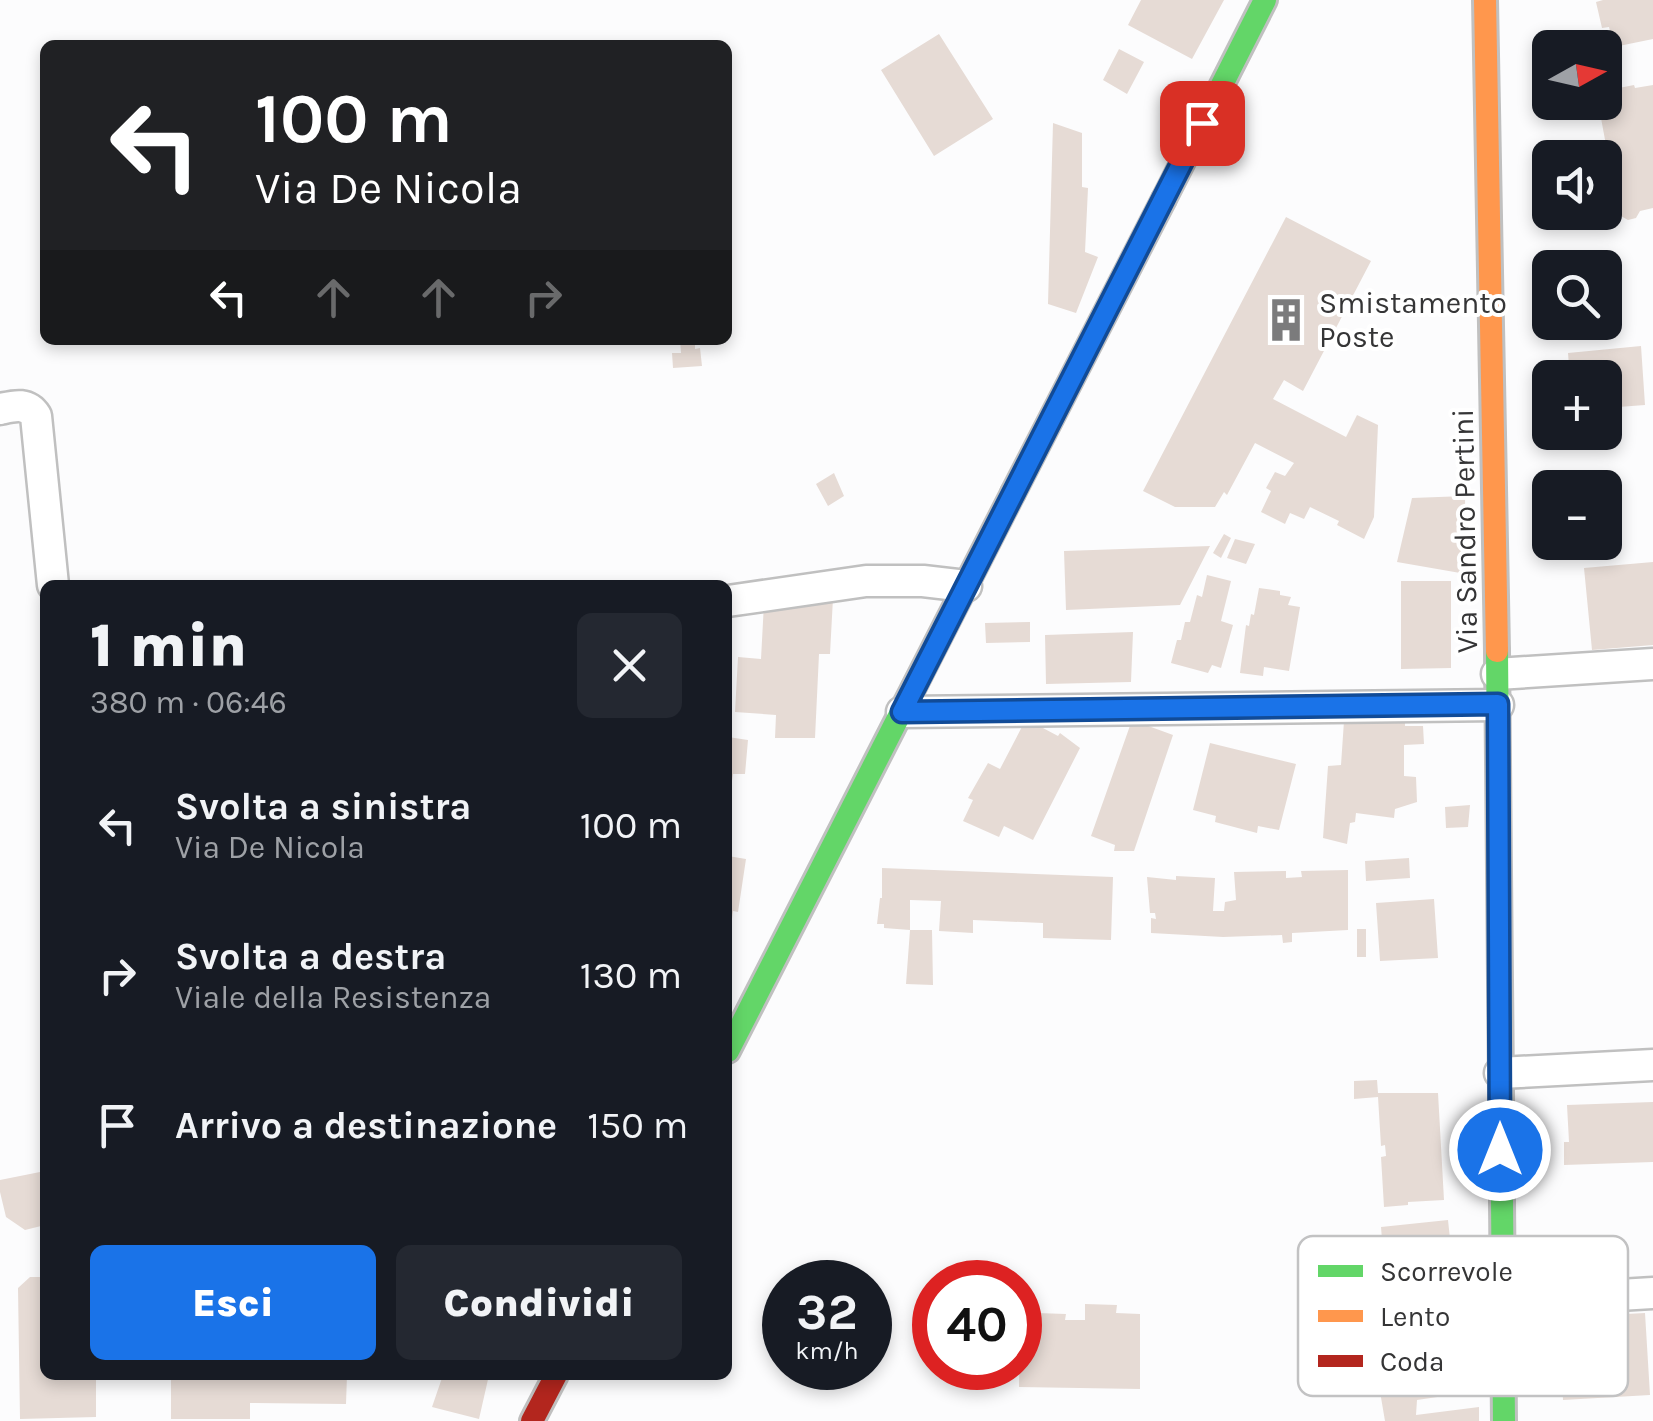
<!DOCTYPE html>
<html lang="it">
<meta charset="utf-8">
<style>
:root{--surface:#171b24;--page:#242831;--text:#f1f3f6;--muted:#9ea1a6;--accent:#1a73e8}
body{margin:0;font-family:Karla,sans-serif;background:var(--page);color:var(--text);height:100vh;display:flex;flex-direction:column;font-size:38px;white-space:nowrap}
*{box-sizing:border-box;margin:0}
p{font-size:32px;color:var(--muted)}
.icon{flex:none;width:55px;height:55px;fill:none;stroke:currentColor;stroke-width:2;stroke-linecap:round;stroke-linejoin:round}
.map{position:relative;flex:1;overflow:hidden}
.panel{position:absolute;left:40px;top:580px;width:692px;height:800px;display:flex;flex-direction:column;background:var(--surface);border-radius:15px;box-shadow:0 5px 15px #0003}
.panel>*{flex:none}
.top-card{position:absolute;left:40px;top:40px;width:692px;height:305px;border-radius:15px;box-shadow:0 5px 15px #0003;background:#202124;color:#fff;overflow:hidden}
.needle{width:65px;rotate:82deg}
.controls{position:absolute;left:1532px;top:30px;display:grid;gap:20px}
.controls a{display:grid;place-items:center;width:90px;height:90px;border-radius:15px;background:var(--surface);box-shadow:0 5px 15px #0003;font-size:50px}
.speed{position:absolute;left:762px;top:1260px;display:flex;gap:20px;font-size:50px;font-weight:700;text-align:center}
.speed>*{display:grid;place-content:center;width:130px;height:130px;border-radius:50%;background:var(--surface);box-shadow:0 5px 15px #0003;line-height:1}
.speed small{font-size:25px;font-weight:400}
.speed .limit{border:15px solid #d22;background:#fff;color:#111}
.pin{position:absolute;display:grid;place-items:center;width:85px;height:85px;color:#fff;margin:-42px;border-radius:20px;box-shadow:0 5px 15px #0006}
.me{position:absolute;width:110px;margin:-55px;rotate:0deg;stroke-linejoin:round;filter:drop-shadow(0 0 8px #0008)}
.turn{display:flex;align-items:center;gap:35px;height:210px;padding:0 50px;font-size:45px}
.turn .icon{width:130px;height:130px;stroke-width:2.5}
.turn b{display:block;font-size:70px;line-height:85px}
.lanes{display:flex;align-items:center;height:95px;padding:0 50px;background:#0003;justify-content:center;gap:50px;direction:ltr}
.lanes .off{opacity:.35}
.round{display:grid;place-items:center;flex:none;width:105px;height:105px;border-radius:15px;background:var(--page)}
.summary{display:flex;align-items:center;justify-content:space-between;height:170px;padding:0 50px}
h1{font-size:60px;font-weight:800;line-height:75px}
.button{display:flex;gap:20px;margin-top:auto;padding:20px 50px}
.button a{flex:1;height:115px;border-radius:15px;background:var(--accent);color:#fff;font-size:40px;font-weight:800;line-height:115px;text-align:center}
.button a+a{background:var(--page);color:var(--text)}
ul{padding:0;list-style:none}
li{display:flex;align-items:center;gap:30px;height:150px;padding:0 50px}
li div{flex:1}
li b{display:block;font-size:38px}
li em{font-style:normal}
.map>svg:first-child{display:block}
.building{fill:#e6dbd5}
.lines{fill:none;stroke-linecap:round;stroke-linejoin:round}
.street-casing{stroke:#c0c0c0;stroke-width:35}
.fast-casing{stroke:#c0c0c0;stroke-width:28}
.slow-casing{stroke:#c0c0c0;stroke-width:28}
.jam-casing{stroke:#c0c0c0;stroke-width:28}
.street{stroke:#fff;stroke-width:30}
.fast{stroke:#63d668;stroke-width:22}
.slow{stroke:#ff974d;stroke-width:22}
.jam{stroke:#b3261e;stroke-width:22}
.route-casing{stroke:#114b97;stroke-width:25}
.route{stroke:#1a73e8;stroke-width:18}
.labels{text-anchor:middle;stroke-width:8;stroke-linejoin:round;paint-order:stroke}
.poi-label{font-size:30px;fill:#353536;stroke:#fff;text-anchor:start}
.street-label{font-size:30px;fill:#353536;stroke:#fff}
.key{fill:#fff;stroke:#c2c2c3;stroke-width:2.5}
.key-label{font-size:28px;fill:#353536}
</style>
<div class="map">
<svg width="1653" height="1421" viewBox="0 0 1653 1421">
<rect width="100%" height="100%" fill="#fcfcfd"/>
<!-- building -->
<path class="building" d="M1141,0H1224L1192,59L1128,25Z
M1603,0H1653V39L1614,47L1609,27L1602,28L1596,2Z
M939,34L993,119L934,156L881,70Z
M1119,49L1144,62L1127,94L1103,80Z
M1612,78L1614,89L1634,85L1635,88L1653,85V208L1640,211L1636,218L1628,220L1619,215L1598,102H1605V79Z
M1053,123L1082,133V187L1088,188L1085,252L1098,257L1076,313L1048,304Z
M1286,217L1371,261L1303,391L1284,380L1273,399L1346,437L1357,415L1378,425L1374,517L1364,539L1337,525L1339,521L1310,507L1304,519L1290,513L1285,524L1261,512L1271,491L1266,488L1275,472L1285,476L1294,463L1255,443L1227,495L1224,492L1215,507H1175L1143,491Z
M680,340H695V349L700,348L702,366L673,368L672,353H681Z
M1641,346L1645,405L1605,408V378H1570L1568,353Z
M834,473L844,496L828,506L816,484Z
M1465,496L1466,574L1397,562L1412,498Z
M1224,534L1231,538L1221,558L1213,553Z
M1235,539L1255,544L1246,564L1227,558Z
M1210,546L1180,605L1066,610L1064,551Z
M1653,562V645L1592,650L1584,568Z
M1207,575L1231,581L1221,621L1233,625L1221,668L1212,665L1208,673L1171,663L1177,640H1181L1185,622H1190L1197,595L1202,597Z
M1401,581H1451V668L1401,669Z
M1259,588L1280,591V595L1291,597L1288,605L1300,607L1289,671L1264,667L1263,676L1240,673L1246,625L1249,626L1251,614L1254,615Z
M833,598L830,654H819L815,738H775L776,715L735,712L738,657L761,659L764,603Z
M1030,622V642L986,643L985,623Z
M1133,632L1131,682L1046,684L1045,635Z
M1026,719L1058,736L1060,733L1080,748L1033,840L1004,826L999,837L963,821L973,800L968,798L988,763L1000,769Z
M1132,720L1173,735L1134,851H1114L1115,845L1091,836Z
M1344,721H1387L1386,723L1405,722V726H1423L1424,744L1404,745V776L1416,777L1417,802L1395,809L1394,818L1356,813L1355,822L1350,823L1347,844L1323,838L1328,766L1341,765Z
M728,737L748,740L745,774H733L730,795H728Z
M1210,743L1296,764L1279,830L1258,826L1257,833L1215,822L1216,816L1193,810Z
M1470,805L1468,827L1446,828L1445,807Z
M728,856L746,859L738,912L733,911L731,927H728Z
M1409,858L1410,878L1366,881L1365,861Z
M882,868L1113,877L1111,940L1043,938V923L973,920V933L939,931L941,901L910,900V930L884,928V924H877L880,898H882Z
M1348,870V930L1292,933V942L1283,943L1282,935L1223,937L1151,933V918L1156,919L1155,913H1150L1147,877L1176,880V876L1215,878L1213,911H1224L1225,902L1236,900L1234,872L1286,871V878L1302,877L1301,871Z
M1434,899L1438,958L1380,961L1376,903Z
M1357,929H1366V957H1357Z
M910,930H932L933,985L906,984Z
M1377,1080L1378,1093H1438L1444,1200L1408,1202V1205L1384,1207L1381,1157L1386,1156L1385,1145L1381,1146L1378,1097L1354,1099V1081Z
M1653,1102V1162L1564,1165V1142H1569L1567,1105Z
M45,1171V1225L25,1230L6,1217L0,1192V1180Z
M1448,1220L1453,1267L1457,1266L1459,1293L1455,1294L1459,1340L1400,1346L1398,1320L1402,1319L1396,1266L1390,1267L1387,1252H1383L1381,1227Z
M30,1277H45V1375H96V1417L20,1419L18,1288Z
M1085,1304L1117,1305L1116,1313L1140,1314V1389L1019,1387L1020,1320H1036L1037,1313L1066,1314L1065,1320H1085Z
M1608,1312V1315L1645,1313L1650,1395L1563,1400L1559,1315Z
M1464,1358L1469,1387L1460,1388L1458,1394L1417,1400L1416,1415L1479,1407V1421H1385L1376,1368Z
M171,1375H347L346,1404L250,1403V1419H171Z
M443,1375H489L479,1419L432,1407Z"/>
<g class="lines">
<!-- street casing -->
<g class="street-casing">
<path id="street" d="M0,409C14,406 27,402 36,416L53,585
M728,601L866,581H923L966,586
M1497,674L1653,664
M902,712L1498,705
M1500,1073L1653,1065
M1502,1302L1653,1293"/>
</g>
<!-- fast casing -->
<g class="fast-casing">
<path id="fast" d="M1164,199L1265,0
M1497,651L1504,1421
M728,1051L1013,493"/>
</g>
<!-- slow casing -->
<g class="slow-casing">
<path id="slow" d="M1485,0L1497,651
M1013,493L1164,199"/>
</g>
<!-- jam casing -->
<g class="jam-casing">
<path id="jam" d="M532,1421L556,1375"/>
</g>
<!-- street -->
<use href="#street" class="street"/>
<!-- fast -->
<use href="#fast" class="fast"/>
<!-- slow -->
<use href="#slow" class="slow"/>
<!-- jam -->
<use href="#jam" class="jam"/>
</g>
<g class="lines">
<!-- route casing -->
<g class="route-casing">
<path id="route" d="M1202,123L902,712L1498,704L1500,1150"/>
</g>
<!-- route -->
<use href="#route" class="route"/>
</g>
<!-- icons -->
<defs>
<g id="building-bare" transform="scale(3.45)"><path d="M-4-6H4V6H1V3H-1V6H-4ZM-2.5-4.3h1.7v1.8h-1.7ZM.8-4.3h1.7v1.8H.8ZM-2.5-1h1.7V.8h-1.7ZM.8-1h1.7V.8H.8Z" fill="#7b7b7c" stroke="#fff" stroke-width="2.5" paint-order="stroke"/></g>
</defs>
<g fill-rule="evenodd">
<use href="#building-bare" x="1286" y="320"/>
</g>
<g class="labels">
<!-- poi labels -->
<g class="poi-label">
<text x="1319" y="313">Smistamento<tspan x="1319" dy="34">Poste</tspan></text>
</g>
<!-- street labels -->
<g class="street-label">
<text transform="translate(1465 531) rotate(-91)" y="10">Via Sandro Pertini</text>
</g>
</g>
<!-- legend -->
<rect x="1298" y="1236" width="330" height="160" rx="15" class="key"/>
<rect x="1318" y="1265" width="45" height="12" fill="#63d668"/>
<rect x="1318" y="1310" width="45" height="12" fill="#ff974d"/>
<rect x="1318" y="1355" width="45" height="12" fill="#b3261e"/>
<g class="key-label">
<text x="1380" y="1281">Scorrevole</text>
<text x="1380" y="1326">Lento</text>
<text x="1380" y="1371">Coda</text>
</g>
</svg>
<div class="controls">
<a><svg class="needle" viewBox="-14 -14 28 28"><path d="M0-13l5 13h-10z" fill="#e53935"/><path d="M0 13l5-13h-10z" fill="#9ea1a6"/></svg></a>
<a><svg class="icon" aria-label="sound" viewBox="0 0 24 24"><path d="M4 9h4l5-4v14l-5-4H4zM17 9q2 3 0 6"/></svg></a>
<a><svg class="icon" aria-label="search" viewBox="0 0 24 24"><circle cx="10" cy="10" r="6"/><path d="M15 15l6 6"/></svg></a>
<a>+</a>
<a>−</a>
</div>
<div class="speed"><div>32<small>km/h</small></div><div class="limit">40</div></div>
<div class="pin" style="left:1202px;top:123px;background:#d93025"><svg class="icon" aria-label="arrive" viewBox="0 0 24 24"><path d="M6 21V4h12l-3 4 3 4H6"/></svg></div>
<svg class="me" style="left:1500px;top:1150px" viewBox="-20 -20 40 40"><circle r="17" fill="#1a73e8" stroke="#fff" stroke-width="3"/><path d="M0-11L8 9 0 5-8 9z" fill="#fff"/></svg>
<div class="top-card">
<div class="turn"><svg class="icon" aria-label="left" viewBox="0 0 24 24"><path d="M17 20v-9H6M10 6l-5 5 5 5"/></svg><div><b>100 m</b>Via De Nicola</div></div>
<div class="lanes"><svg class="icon" aria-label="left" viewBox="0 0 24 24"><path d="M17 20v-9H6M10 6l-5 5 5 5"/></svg><svg class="icon off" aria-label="ahead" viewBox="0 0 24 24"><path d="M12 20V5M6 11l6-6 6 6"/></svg><svg class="icon off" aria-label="ahead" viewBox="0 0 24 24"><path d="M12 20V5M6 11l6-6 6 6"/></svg><svg class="icon off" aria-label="right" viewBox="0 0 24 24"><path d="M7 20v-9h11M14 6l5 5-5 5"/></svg></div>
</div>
<section class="panel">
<div class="summary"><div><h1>1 min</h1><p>380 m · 06:46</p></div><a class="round"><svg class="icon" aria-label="close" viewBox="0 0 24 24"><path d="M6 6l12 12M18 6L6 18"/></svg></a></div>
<ul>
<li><svg class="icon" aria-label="left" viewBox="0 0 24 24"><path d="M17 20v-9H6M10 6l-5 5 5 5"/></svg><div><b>Svolta a sinistra</b><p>Via De Nicola</p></div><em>100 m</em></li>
<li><svg class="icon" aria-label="right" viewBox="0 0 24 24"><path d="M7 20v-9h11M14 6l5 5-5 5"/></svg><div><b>Svolta a destra</b><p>Viale della Resistenza</p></div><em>130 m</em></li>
<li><svg class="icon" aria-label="arrive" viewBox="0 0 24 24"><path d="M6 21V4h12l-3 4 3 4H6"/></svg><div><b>Arrivo a destinazione</b></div><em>150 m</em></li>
</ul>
<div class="button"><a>Esci</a><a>Condividi</a></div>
</section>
</div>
